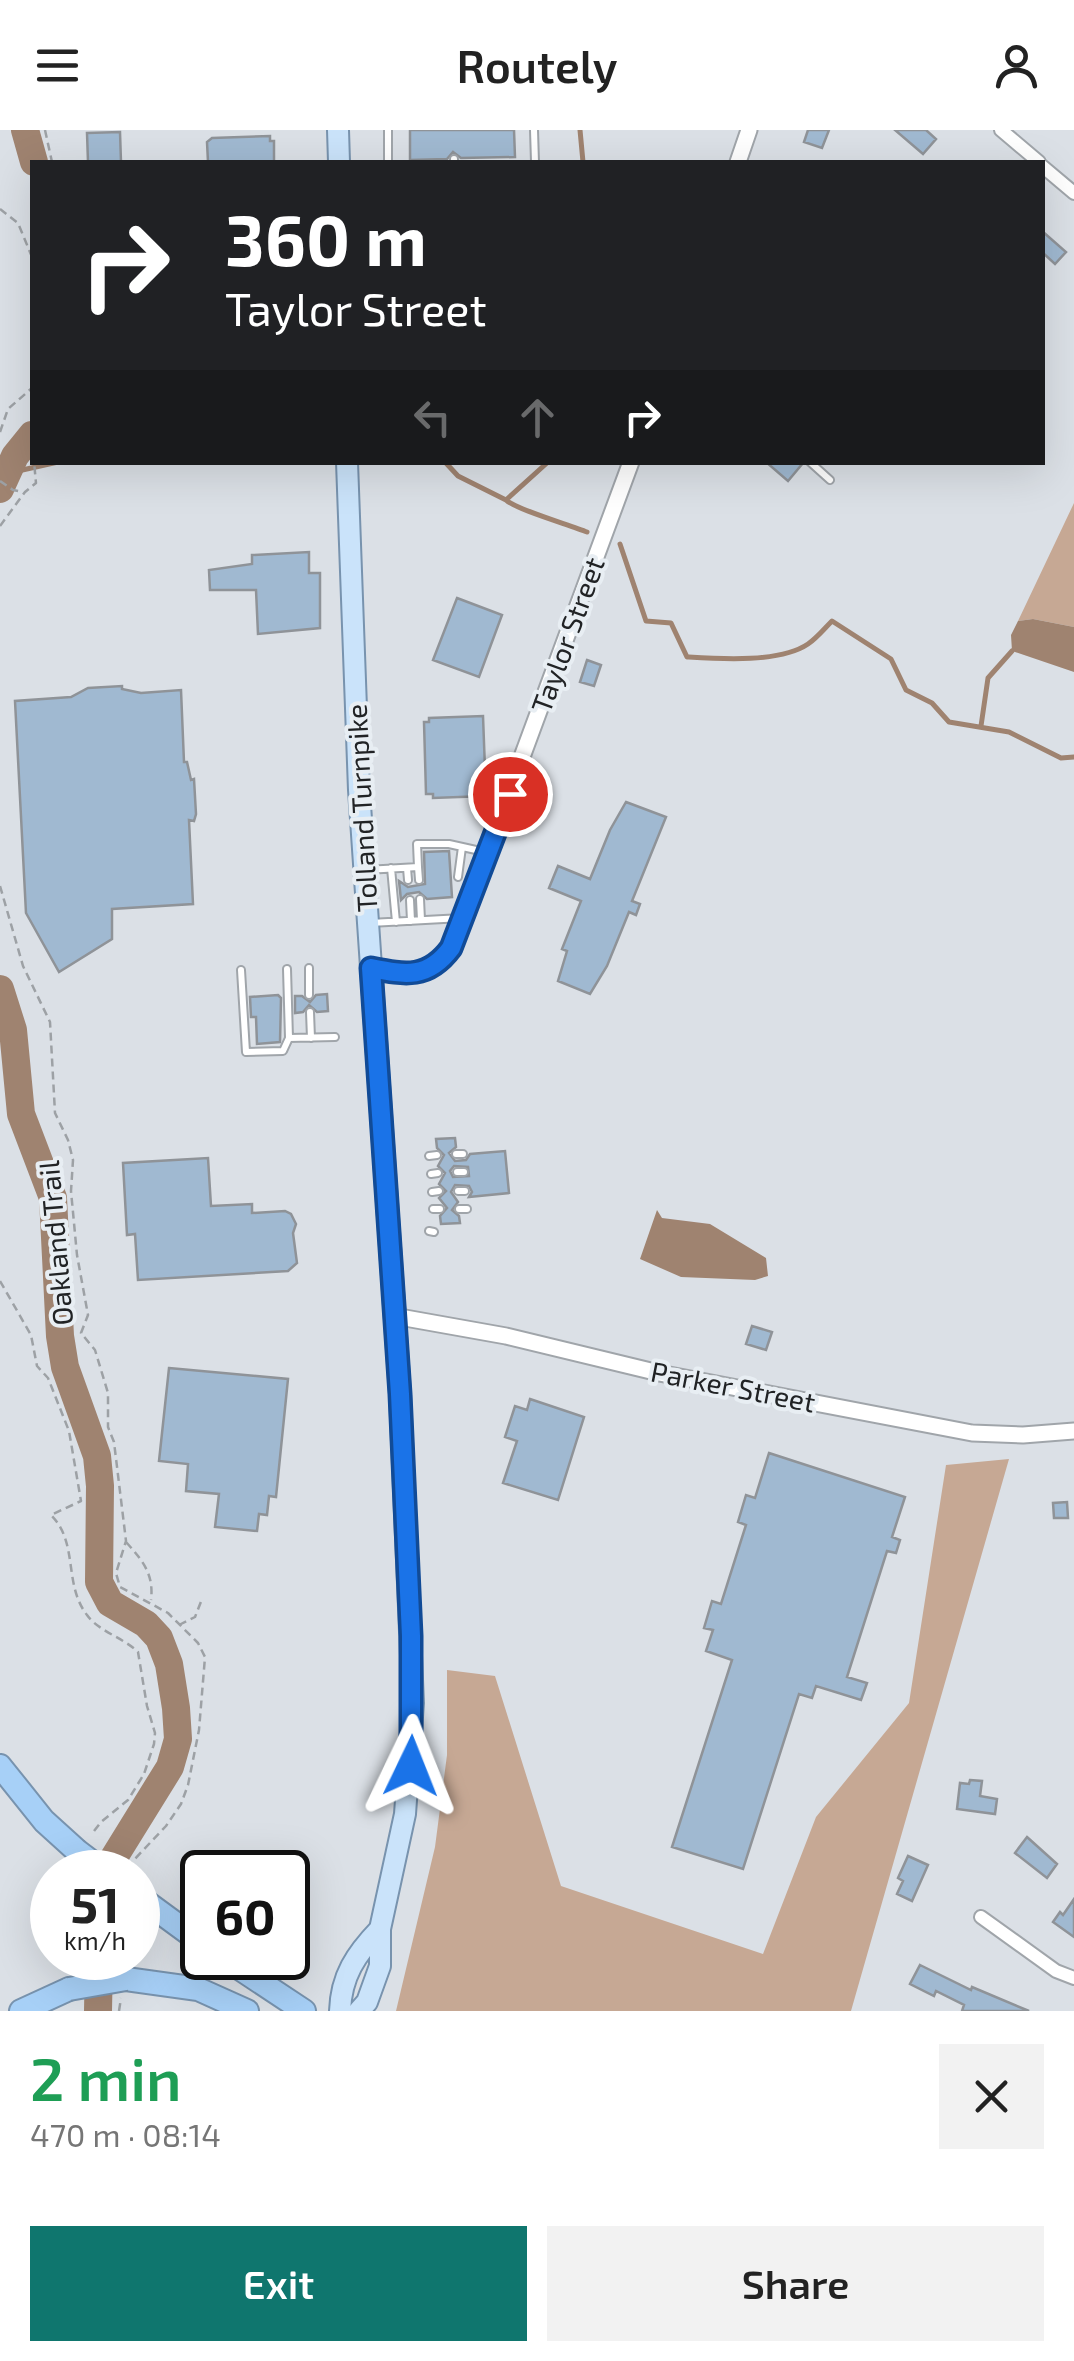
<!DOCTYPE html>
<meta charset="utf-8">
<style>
:root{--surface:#fff;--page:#f2f2f2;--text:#222;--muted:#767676;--accent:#0f766e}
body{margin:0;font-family:"Exo 2",sans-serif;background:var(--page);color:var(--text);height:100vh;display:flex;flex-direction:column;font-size:38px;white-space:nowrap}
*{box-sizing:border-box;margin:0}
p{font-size:32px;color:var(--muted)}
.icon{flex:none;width:55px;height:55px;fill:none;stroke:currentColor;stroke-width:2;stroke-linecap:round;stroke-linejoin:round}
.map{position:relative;height:1881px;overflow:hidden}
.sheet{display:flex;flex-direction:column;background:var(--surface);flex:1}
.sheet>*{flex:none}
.guide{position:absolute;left:30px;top:30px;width:1015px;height:305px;border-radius:0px;box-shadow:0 10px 40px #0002;background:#202124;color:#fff;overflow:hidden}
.speed{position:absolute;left:30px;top:1720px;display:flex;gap:20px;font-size:50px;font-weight:700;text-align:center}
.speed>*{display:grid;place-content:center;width:130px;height:130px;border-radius:50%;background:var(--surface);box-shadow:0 10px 40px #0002;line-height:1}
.speed small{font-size:25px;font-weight:400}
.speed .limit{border:5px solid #111;border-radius:15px;background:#fff;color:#111}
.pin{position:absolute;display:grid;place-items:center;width:85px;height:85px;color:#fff;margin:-42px;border:5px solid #fff;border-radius:50%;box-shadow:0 2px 10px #0007}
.me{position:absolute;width:110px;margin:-55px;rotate:2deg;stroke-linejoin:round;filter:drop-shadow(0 0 8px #0008)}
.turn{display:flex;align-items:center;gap:35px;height:210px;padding:0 30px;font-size:45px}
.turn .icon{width:130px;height:130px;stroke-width:2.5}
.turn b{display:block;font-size:70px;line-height:85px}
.lanes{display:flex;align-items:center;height:95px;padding:0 30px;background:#0003;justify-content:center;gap:50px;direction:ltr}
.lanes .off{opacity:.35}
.round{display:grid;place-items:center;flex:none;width:105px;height:105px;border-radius:0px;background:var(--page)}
.headline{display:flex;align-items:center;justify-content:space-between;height:170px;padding:0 30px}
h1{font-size:60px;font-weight:600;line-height:75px;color:#1e9e55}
.cta{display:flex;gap:20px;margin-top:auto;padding:20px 30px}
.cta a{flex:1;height:115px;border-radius:0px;background:var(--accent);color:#fff;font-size:40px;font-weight:600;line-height:115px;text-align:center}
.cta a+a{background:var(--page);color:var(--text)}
header{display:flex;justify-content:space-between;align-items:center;height:130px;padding:0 30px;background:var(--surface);font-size:45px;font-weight:600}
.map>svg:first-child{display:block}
.forest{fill:#c6a894}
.water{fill:#9f8370}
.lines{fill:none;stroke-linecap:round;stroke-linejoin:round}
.stream{stroke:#9f8370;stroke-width:5}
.river{stroke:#9f8370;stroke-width:28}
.building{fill:#a0b9d1;stroke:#8f9398;stroke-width:2.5;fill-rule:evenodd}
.service-casing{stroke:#a0a5aa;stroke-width:10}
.minor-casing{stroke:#a0a5aa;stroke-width:16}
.tertiary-casing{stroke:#a0a5aa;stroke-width:19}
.primary-casing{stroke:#7893ae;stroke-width:24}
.motorway-casing{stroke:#7893ae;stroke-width:26}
.path{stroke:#9da1a5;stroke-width:2.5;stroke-dasharray:8 5;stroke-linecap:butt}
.service{stroke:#fff;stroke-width:6}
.minor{stroke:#fff;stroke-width:12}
.tertiary{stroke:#fff;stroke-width:15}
.primary{stroke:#cae3fa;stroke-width:20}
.motorway{stroke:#a7d0f7;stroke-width:22}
.motorway-bridge-casing{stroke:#7893ae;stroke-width:26;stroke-linecap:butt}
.motorway-bridge{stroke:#a7d0f7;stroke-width:22}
.route-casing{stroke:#114b97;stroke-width:25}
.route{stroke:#1a73e8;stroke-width:18}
.labels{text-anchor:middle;stroke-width:8;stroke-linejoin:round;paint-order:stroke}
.street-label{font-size:28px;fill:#212325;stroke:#e8eef3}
</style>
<header><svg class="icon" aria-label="menu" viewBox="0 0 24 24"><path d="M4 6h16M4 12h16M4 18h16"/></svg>Routely<svg class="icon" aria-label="person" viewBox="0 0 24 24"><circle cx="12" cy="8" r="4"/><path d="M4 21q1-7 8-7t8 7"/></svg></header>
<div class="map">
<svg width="1074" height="1881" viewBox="0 0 1074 1881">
<rect width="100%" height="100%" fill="#dbe0e6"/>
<!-- forest -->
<path class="forest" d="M1074,373V497L1033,489L1018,491Z
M1009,1329L851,1881H396L435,1717L447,1625V1540L495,1546L561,1756L763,1824L816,1687L909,1573L946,1335Z"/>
<!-- water -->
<path class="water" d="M1033,489L1074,497V542L1012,521L1011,505L1018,491Z
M657,1080L662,1088L710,1094L766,1128L768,1146L755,1150L681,1147L640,1129Z"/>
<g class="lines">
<!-- stream -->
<path class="stream" d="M580,0L583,32
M445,332L458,346L506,370L548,332
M9,343L58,332
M506,370C515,379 570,395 587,402
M620,414L646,491L671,493L687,527C720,529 780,533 808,514C817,508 824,499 832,491L891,529L906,560L932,573L949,592L1009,602L1061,628L1074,627
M981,596L988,548L1012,521"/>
<!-- river -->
<path class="river" d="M25,0L34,32
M0,359L15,326L32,305
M0,859L13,900L21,984L53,1068L60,1206L65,1237L97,1326L100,1356L99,1452L110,1473L146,1494L159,1508L169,1534L176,1578L178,1609L170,1637L105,1742
M98,1881L99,1828"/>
</g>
<!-- building -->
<path class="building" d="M410,0H514L515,27L461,28L453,22L447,29L410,30Z
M808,0H829L822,18L804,12Z
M895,0H926L936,9L923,24Z
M120,2L121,32H88L87,3Z
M270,6V11H274V32H208L207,12L212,8Z
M1042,101L1066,122L1055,134L1042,122Z
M766,332H803V333L788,351Z
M309,422V443H320V498L258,504L256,460H210L209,440L252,434V425Z
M457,468L502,485L479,547L433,530Z
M587,530L601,535L594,556L580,552Z
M122,556V559L141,563L181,560L184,632H187L191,650L194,649L196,684L194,691L189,690L193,774L112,779V809L59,842L26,783L15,571L71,567L88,558Z
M483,586L486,666L433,668V664H426L424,592H429V588Z
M626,672L666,687L632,771L640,774L636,785L629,782L607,836L590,864L558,851L567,821L562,819L581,771L549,758L558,736L590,749L610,700Z
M449,721L452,767L427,769L419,762L407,764L401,770L399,751L408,757L425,754L424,722Z
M327,864L328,881L317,882L309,875L303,882L295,883V866H302L310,872L316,865Z
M278,865L281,868L280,912L257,914L256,887H251L250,867Z
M455,1008L456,1017L449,1023L455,1031L466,1030L470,1024L505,1021L509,1063L469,1067L472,1062L469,1056L455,1055L451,1062L458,1072L452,1080L459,1086L460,1093L441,1094L440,1086L447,1078L439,1068L446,1061L439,1054L445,1043L438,1036L444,1025L437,1018L436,1009ZM454,1036L468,1037L469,1046L453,1047L450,1041Z
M208,1028L211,1076L252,1074V1083L285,1081L291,1084L296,1094L293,1103L297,1133L288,1141L138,1150L135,1104L127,1105L123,1033Z
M752,1196L772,1202L766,1220L746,1214Z
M169,1238L288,1249L276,1367L269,1366L267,1385L259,1384L257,1401L215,1397L219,1364L186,1361L188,1334L159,1331Z
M530,1269L584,1287L558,1370L503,1353L517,1311L505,1307L515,1276L527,1280Z
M769,1323L905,1367L892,1407L900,1410L896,1423L887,1421L847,1547L867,1553L861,1570L816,1556L812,1568L799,1564L743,1739L672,1717L732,1530L706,1521L713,1500L704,1498L712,1471L721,1474L746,1395L738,1392L746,1365L755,1368Z
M1067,1372L1068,1388H1054L1053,1373Z
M970,1650L982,1651L980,1666L997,1669L995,1684L957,1679L960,1653L969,1654Z
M1027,1707L1057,1734L1047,1748L1015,1723Z
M908,1726L928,1735L912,1771L897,1764L903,1751L898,1748Z
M1074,1769V1807L1053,1792L1060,1782L1063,1785Z
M920,1835L971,1860L972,1857L1029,1881H962L964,1875L936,1861L934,1866L910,1854Z"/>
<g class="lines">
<!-- service casing -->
<g class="service-casing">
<path id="service" d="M534,0L535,32
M454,29V32
M388,32V0
M810,332L830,350
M418,737L419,750
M391,738L396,792
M407,738L408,750
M366,740L418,737L417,714H449L485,722
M458,747L462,717
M420,769L421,790
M410,770L411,791
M370,793L462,788
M309,838V865
M287,839L289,908
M241,840L246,922L283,921L289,908L335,907
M310,882L311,908
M456,1024H463
M429,1026L437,1025
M457,1042H464
M431,1044L438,1043
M458,1061H465
M432,1062L439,1061
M433,1079H440
M459,1079H467
M429,1101L434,1102"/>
</g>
<!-- minor casing -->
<g class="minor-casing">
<path id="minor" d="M1001,0L1039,32
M1042,36L1074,63
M981,1787L1056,1841L1074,1848"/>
</g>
<!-- tertiary casing -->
<g class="tertiary-casing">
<path id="tertiary" d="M738,32L749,0
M371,837C406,845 428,849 451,819L631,332
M394,1186L506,1206L659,1243L972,1303L1023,1305L1074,1301"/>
</g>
<!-- primary casing -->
<g class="primary-casing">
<path id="primary" d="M338,0L339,32
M347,332L359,660L400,1264L413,1573L405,1684L380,1799V1836L367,1872L359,1881
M340,1881C341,1846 356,1824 380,1799"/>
</g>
<!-- motorway casing -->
<g class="motorway-casing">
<path id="motorway" d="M0,1636L44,1691L76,1720
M138,1766L202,1813
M224,1828L304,1881
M126,1849L198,1859L247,1881
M21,1881L69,1859"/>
</g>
<!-- path -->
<path class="path" d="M45,0L52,32
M0,79L18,93L32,127
M0,302L8,279L32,258
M0,351L13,360L23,362
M0,396L25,362L36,353L34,332
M0,756L23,836L50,892L55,983L68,1010L73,1030L71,1061L77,1125L88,1185L81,1203L95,1220L108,1263V1297L114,1312L126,1411L116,1443L120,1457L168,1483L198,1513L205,1527L199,1600L188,1655L181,1674L166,1696L131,1733L127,1742
M0,1151L31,1205L37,1236L48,1248L69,1301L81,1371L51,1385C79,1413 63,1454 87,1485C98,1501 124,1508 138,1522L147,1576L155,1603L154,1614L144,1644L128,1670L101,1692L91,1705
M126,1412C143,1431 154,1444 151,1470
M179,1495L195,1487L202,1469
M72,1828L73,1841
M119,1881L121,1868"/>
<!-- service -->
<use href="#service" class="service"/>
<!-- minor -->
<use href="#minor" class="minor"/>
<!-- tertiary -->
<use href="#tertiary" class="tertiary"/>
<!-- primary -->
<use href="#primary" class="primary"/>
<!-- motorway -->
<use href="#motorway" class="motorway"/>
<!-- motorway-bridge casing -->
<g class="motorway-bridge-casing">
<path id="motorway-bridge" d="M76,1720L105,1742
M69,1859L126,1849"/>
</g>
<!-- motorway-bridge -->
<use href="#motorway-bridge" class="motorway-bridge"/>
</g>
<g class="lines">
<!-- route casing -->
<g class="route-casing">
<path id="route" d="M411,1636V1506L400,1264L371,838C406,845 428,849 451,818L510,664"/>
</g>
<!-- route -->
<use href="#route" class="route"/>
</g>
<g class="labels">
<!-- street labels -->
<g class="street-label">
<text transform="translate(568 505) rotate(-70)" y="10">Taylor Street</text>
<text transform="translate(362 678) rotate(-93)" y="10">Tolland Turnpike</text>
<text transform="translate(56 1113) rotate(-95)" y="10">Oakland Trail</text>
<text transform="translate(733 1257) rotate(11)" y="10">Parker Street</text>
</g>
</g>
</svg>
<div class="speed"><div>51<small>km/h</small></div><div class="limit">60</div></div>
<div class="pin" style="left:510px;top:664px;background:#d93025"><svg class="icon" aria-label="arrive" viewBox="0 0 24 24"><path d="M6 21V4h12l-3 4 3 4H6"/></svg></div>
<svg class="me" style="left:411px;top:1636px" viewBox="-20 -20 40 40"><path d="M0-17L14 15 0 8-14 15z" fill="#1a73e8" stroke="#fff" stroke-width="4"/></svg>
<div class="guide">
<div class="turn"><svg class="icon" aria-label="right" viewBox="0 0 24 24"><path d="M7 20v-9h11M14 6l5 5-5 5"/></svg><div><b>360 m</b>Taylor Street</div></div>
<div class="lanes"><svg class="icon off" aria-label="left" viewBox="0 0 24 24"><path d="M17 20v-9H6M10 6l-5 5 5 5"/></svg><svg class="icon off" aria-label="ahead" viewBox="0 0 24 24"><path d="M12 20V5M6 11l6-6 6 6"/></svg><svg class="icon" aria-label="right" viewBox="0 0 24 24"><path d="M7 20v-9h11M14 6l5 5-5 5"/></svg></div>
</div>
</div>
<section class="sheet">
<div class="headline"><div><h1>2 min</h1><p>470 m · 08:14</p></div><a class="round"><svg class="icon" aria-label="close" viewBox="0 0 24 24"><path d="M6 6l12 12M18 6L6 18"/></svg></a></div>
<div class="cta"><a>Exit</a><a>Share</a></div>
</section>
